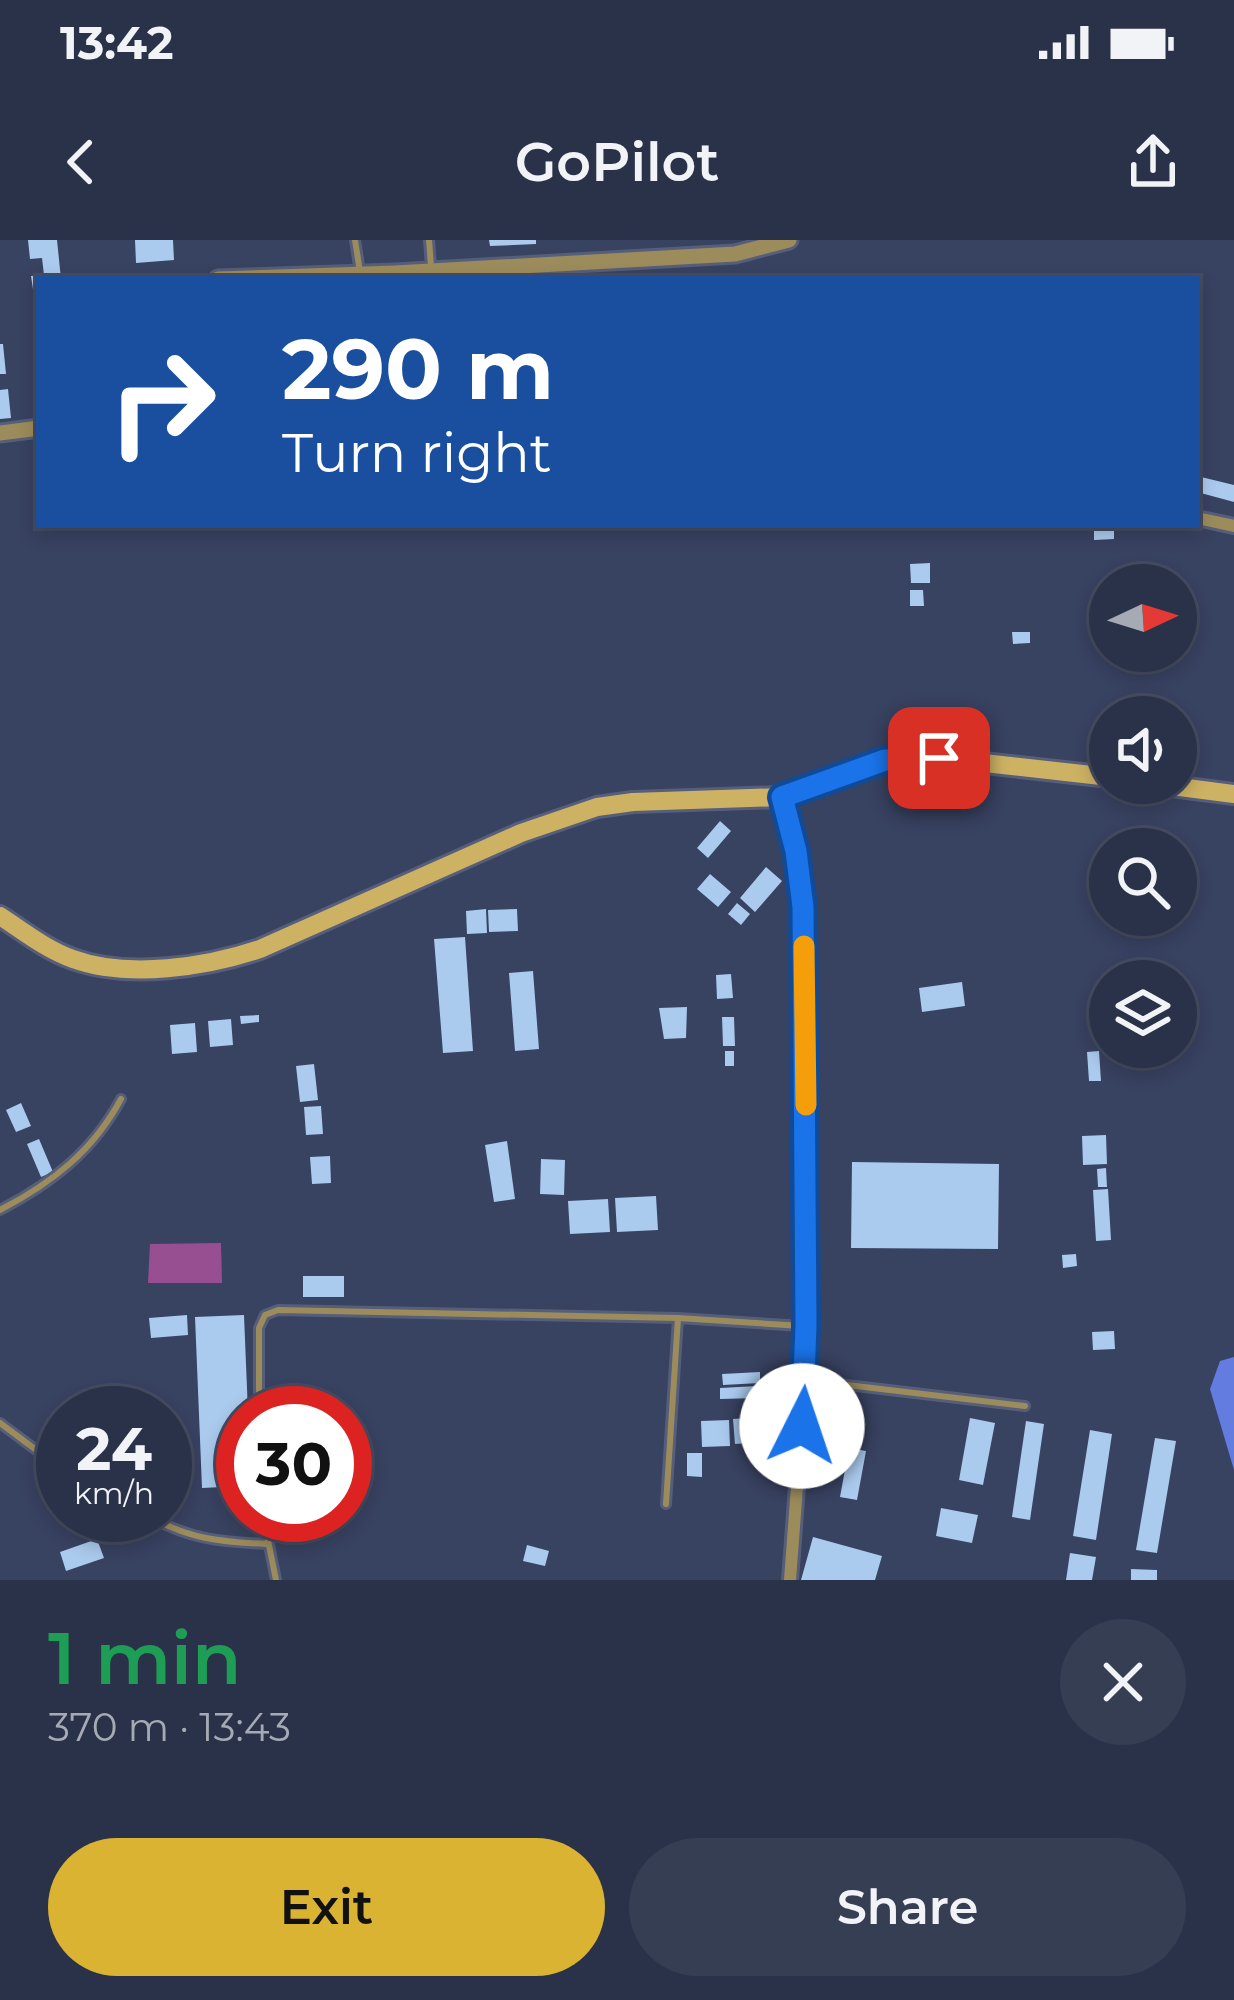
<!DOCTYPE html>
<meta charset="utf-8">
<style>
:root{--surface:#2a3249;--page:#363e53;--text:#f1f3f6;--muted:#a5aab4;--line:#464d61;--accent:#dab333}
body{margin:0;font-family:Montserrat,sans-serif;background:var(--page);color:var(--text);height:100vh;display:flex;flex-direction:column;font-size:45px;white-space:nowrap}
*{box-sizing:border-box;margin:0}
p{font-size:39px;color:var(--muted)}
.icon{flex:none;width:66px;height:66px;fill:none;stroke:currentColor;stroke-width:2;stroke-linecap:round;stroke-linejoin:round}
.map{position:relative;height:1340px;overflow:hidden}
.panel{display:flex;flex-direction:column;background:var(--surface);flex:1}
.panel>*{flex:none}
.top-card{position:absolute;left:36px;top:36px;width:1164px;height:252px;border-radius:0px;box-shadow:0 6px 18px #0003,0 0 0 3px var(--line);background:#1a4fa0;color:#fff;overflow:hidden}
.needle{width:78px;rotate:86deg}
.tools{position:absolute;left:1089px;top:324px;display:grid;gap:24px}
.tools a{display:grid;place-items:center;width:108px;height:108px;border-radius:50%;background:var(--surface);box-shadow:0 6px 18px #0003,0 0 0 3px var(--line);font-size:60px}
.speed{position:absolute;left:36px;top:1146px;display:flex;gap:24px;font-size:60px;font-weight:700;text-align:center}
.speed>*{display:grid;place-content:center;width:156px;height:156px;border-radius:50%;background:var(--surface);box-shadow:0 6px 18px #0003,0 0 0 3px var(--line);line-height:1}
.speed small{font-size:30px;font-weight:400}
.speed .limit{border:18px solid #d22;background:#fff;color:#111}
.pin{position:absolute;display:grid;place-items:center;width:102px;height:102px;color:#fff;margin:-51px;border-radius:24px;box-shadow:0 6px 18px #0006}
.me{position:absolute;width:132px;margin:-66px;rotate:4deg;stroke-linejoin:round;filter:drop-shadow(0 0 9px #0008)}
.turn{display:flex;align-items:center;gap:42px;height:252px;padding:0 48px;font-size:54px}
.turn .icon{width:156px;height:156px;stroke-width:2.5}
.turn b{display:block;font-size:84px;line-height:102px}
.round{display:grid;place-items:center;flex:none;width:126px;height:126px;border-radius:63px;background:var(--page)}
.overview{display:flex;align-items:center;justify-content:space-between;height:204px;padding:0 48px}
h1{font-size:72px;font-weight:600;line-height:90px;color:#1e9e55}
.primary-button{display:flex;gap:24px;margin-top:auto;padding:24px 48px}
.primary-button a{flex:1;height:138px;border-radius:72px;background:var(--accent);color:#111;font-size:48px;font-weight:600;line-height:138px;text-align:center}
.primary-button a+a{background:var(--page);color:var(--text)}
.status{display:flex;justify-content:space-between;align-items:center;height:84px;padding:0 60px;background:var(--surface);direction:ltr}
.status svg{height:33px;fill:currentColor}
header{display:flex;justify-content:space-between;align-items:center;height:156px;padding:0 48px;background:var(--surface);font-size:54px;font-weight:600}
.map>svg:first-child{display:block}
.green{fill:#984f92}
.water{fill:#637cdf}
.building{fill:#aacaee}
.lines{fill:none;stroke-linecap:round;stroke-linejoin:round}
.service-casing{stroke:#565e7a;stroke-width:12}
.minor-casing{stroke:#565e7a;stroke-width:18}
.tertiary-casing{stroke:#565e7a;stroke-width:21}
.secondary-casing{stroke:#565e7a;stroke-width:24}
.service{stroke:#9c8b5b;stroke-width:6}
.minor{stroke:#9c8b5b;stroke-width:12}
.tertiary{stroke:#9c8b5b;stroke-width:15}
.secondary{stroke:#cdb263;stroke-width:18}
.route-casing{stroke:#114b97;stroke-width:30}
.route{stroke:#1a73e8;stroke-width:21}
.slow{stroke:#f59e0b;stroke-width:21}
</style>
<div class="status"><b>13:42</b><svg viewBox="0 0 49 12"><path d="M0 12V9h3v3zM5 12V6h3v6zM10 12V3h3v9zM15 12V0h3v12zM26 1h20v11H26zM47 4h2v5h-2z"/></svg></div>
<header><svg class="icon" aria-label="back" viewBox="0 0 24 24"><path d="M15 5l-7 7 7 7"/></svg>GoPilot<svg class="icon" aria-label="share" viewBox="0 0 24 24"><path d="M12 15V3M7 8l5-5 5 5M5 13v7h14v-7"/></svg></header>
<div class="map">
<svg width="1234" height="1340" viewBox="0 0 1234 1340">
<rect width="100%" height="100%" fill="#384261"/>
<!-- green -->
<path class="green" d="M221,1003L222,1043H148L150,1004Z"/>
<!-- water -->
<path class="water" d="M1234,1117V1230L1210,1149L1220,1121Z"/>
<!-- building -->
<path class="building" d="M28,0H57L61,39H39V56H34L31,36L44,35L42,18L30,19Z
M135,0H173L174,20L136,23Z
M489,0H536V4L490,6Z
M0,104H3L6,134H0Z
M8,149L11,178L0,179V150Z
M1197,236L1234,245V262L1197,252Z
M1094,285H1114V299L1094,300Z
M930,323V343H911L910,324Z
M910,350H923L924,366H910Z
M1012,392H1030V403L1013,404Z
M720,581L731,591L708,618L697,608Z
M766,627L782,641L755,672L740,658Z
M710,634L731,652L718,667L697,649Z
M737,663L750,674L741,685L728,674Z
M486,669L487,693L467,694L466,671Z
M517,669L518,691L489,692L488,670Z
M465,697L473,811L443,813L434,699Z
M533,731L539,809L515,811L509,733Z
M731,734L733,758L717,759L716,735Z
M962,742L965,766L922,772L919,748Z
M687,767L686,798L664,799L659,768Z
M259,775V782L241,784L240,776Z
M722,777H734L735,806H723Z
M231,779L233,805L210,807L208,781Z
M195,783L197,812L172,814L170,785Z
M725,811H734V826H725Z
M1099,811L1101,841H1089L1087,812Z
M314,824L318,860L300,862L296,826Z
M21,863L31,886L16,892L6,870Z
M321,866L323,894L306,895L304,867Z
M1106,895L1107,924L1083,925L1082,896Z
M39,899L53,932L41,937L27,904Z
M507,901L515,959L494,962L485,905Z
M330,916L331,943L312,944L310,917Z
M541,919L565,920L564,955L540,954Z
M852,922L999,924L998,1009L851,1008Z
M1106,928L1107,947H1098L1097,929Z
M1108,949L1111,1000L1096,1001L1093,950Z
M656,956L658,990L617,992L615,958Z
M608,959L610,992L570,994L568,961Z
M1076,1014L1077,1026L1063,1028L1062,1015Z
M303,1036H344V1057H303Z
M187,1075L188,1095L151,1098L149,1078Z
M244,1075L248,1173H243V1246L202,1248L195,1077Z
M1114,1091L1115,1109L1093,1110L1092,1092Z
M760,1132V1143L723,1145L722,1134Z
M758,1146V1158L720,1159V1148Z
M762,1177L763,1202L735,1204L733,1179Z
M970,1178L995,1183L983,1245L959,1240Z
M729,1180L730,1206L702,1207L701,1181Z
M1026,1181L1044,1184L1030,1280L1012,1277Z
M1090,1190L1112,1194L1096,1300L1073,1296Z
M1155,1198L1176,1201L1157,1313L1136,1310Z
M849,1208L866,1211L857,1260L840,1257Z
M687,1213H702V1237L687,1236Z
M941,1268L978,1275L972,1303L936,1296Z
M813,1297L882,1316L875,1340H801Z
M97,1299L104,1318L66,1331L60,1312Z
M527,1305L549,1311L545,1326L523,1321Z
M1070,1313L1096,1317L1092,1340H1066Z
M1131,1329L1157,1330V1340H1131Z"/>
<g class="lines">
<!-- service casing -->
<g class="service-casing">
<path id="service" d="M355,0L360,32
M429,0L431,26
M0,970C52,943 93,911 121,859
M805,1140L1025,1166
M259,1173V1088L265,1075L278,1070L678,1078L802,1086
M0,1183L63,1230
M666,1264L678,1078
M146,1275C189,1299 219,1302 267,1304
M263,1275L276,1340"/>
</g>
<!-- minor casing -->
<g class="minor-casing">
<path id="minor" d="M1197,278L1234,286
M782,557L796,611L803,667L806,784L805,1140L790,1340"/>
</g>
<!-- tertiary casing -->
<g class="tertiary-casing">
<path id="tertiary" d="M218,39L395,33L735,14L789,0
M0,193L39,188"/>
</g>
<!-- secondary casing -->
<g class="secondary-casing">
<path id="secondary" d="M1149,543L1234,554
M0,676C23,691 47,710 73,719C128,739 207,727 260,709L521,593L597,567L633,562L782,557L885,520L939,518L1110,537"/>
</g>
<!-- service -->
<use href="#service" class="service"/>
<!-- minor -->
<use href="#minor" class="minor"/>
<!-- tertiary -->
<use href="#tertiary" class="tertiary"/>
<!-- secondary -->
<use href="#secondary" class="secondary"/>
</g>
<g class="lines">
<!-- route casing -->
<g class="route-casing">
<path id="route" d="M802,1186L806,1086L803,667L796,611L782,557L885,520L939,518"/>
</g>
<!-- route -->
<use href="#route" class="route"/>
<!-- slow -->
<path class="slow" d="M804,706L806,865"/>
</g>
</svg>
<div class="tools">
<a><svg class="needle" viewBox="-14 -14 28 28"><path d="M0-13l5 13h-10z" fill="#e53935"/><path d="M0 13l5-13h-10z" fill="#a5aab4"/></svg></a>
<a><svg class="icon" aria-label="sound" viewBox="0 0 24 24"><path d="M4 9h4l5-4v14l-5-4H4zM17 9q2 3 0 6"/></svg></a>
<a><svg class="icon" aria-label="search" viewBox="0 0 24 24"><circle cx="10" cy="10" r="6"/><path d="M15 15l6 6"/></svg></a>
<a><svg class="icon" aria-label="layers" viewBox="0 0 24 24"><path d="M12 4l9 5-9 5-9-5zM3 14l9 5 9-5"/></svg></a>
</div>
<div class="speed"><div>24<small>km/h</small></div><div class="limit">30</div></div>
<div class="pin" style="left:939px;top:518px;background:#d93025"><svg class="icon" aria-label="arrive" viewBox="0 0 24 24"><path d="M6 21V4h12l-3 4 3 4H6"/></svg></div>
<svg class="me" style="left:802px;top:1186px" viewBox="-20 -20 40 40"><circle r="19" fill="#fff"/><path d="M0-13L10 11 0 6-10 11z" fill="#1a73e8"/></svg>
<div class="top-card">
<div class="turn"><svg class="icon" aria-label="right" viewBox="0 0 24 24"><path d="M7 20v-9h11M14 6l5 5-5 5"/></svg><div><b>290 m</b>Turn right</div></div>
</div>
</div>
<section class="panel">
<div class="overview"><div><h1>1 min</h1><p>370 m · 13:43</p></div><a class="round"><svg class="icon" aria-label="close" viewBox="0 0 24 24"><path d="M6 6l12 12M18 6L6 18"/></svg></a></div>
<div class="primary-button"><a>Exit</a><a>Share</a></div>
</section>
